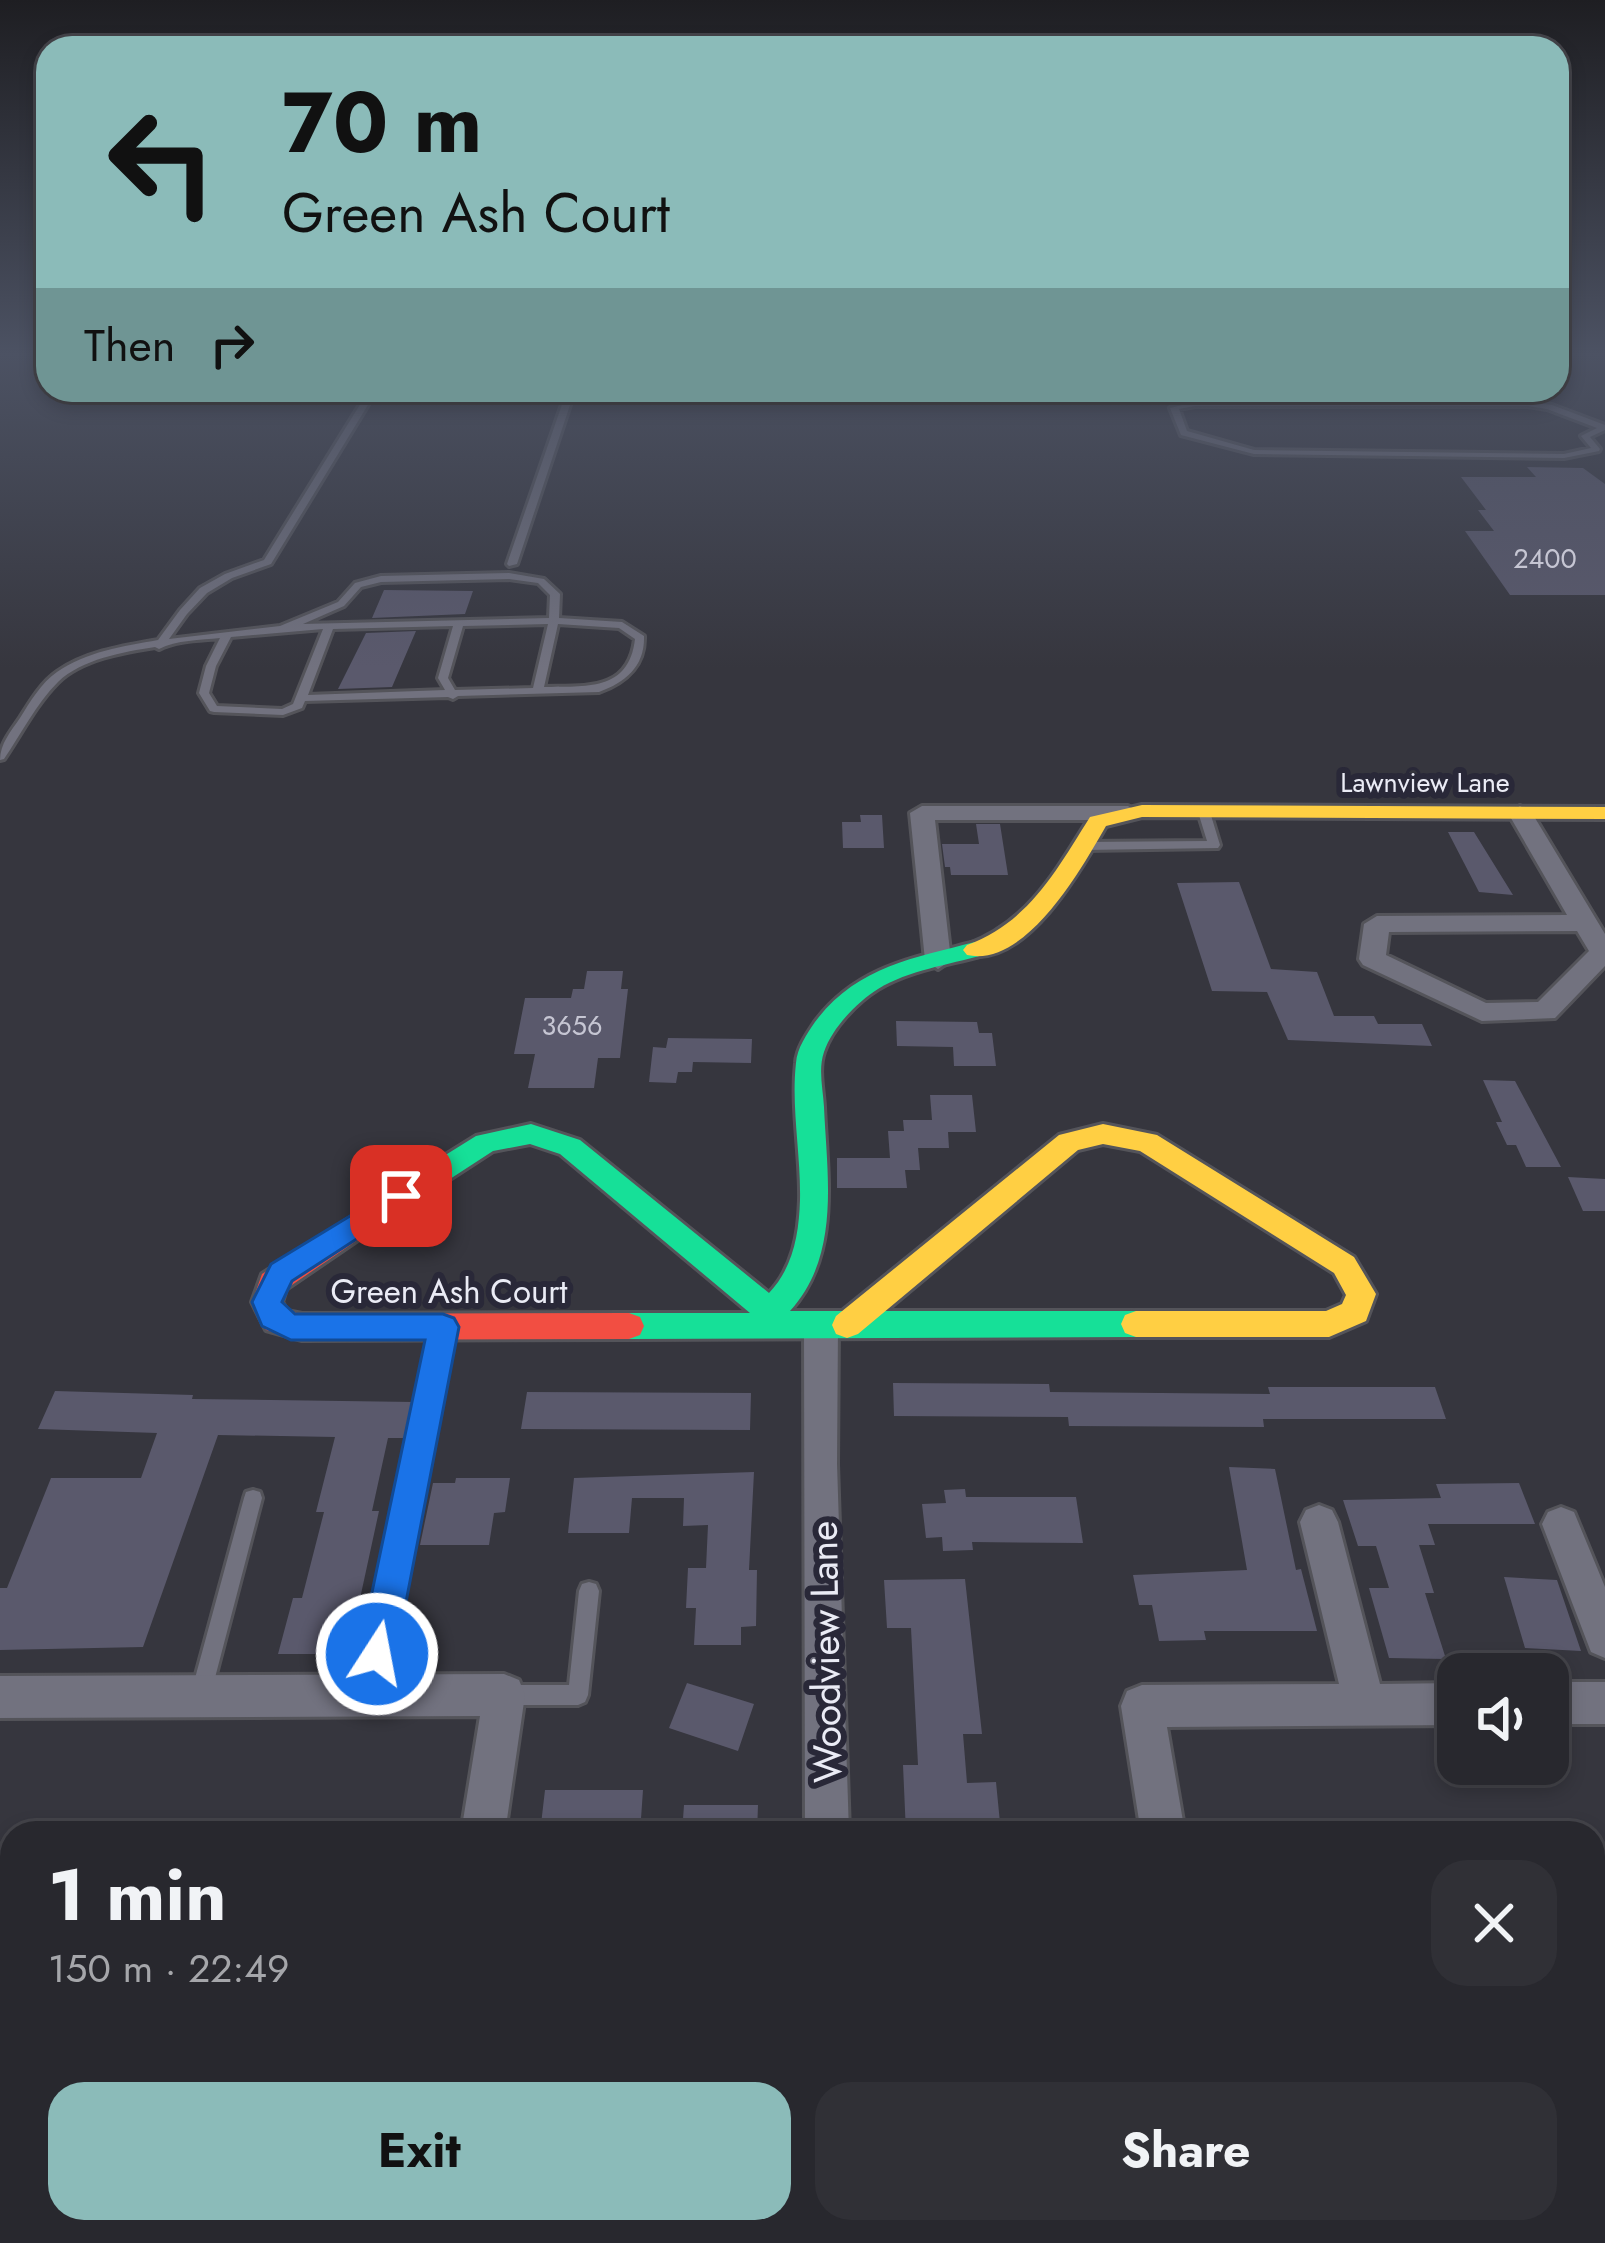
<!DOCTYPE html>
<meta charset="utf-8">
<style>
:root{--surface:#28282e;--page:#303036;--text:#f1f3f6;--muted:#a5a6aa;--line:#44444a;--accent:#8bbbb9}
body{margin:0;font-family:Jost,sans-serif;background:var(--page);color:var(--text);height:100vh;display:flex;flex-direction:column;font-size:45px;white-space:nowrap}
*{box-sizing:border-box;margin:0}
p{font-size:39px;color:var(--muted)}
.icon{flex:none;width:66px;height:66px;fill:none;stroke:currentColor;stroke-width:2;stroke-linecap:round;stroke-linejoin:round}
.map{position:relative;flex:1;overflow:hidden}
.drawer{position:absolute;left:0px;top:1821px;width:1605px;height:423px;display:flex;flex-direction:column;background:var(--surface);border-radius:36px 36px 0 0;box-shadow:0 6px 18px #0003,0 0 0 3px var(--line)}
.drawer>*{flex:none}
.guide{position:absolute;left:36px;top:36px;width:1533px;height:366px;border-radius:36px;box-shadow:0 6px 18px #0003,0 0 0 3px var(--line);background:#8bbbb9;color:#111;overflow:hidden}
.controls{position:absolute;left:1437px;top:1653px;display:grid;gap:24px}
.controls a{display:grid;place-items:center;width:132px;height:132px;border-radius:24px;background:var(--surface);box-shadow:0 6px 18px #0003,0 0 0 3px var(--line);font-size:60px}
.pin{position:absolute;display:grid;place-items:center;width:102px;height:102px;color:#fff;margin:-51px;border-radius:24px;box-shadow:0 6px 18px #0006}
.me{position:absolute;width:132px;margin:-66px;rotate:11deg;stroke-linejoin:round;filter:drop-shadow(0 0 9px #0008)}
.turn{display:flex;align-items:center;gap:42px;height:252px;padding:0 48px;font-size:54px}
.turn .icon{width:156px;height:156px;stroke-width:2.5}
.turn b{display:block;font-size:84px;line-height:102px}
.then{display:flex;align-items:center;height:114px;padding:0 48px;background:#0003;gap:24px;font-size:45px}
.round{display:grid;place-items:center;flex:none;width:126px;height:126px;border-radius:36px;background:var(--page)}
.summary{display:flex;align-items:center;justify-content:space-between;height:204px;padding:0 48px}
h1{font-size:72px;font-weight:700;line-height:90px}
.action{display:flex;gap:24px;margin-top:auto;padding:24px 48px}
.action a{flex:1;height:138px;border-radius:36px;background:var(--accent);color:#111;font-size:48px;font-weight:700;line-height:138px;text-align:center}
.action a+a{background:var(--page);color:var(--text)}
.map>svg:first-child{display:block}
.building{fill:#5a596c}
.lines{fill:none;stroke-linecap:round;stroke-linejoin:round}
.lane-casing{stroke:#54545a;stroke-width:6}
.street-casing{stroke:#54545a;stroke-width:6}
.fast-casing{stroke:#54545a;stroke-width:6}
.slow-casing{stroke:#54545a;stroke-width:6}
.jam-casing{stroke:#54545a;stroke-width:6}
.lane{fill:#72727f;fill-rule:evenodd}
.street{fill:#72727f;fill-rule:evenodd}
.fast{fill:#16e098;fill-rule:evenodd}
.slow{fill:#ffcf43;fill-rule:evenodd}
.jam{fill:#f24e42;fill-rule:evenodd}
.route{fill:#1a73e8;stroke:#114b97;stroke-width:3}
.labels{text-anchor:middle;stroke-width:12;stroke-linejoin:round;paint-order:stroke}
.number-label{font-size:27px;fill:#c6c6d3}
.far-street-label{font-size:27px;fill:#eaebf5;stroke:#292838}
.street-label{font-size:33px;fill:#eaebf5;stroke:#292838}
.near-street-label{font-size:39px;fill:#eaebf5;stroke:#292838}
</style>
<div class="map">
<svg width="1605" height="2243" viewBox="0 0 1605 2243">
<rect width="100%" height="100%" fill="#36363e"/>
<!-- building -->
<path class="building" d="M1527,467L1583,468L1605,484V595H1510L1465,531H1494L1478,510H1486L1461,477H1536Z
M384,590L473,591L465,614L372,618Z
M416,631L392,687L338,689L366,633Z
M860,815H882L884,848H843L842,822H861Z
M976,824H1000L1008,875H951L950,867H945L942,844H979Z
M1448,832H1474L1513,895L1479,892Z
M1239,882L1271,969L1317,972L1334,1016H1374L1378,1024H1422L1432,1046L1288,1040L1267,992L1212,991L1177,883Z
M587,971H623L621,989H628L620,1058H598L594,1088H528L535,1054H514L525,998H571L573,989H584Z
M896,1021L977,1022L979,1033H992L996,1066H954L953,1047L897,1046Z
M668,1038L752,1039L751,1063L693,1062L692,1072H678L676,1083L649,1082L653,1047L666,1048Z
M1483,1080L1515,1081L1561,1167H1526L1516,1145H1507L1496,1122H1502Z
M930,1095H972L976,1132H948L949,1148H918L920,1170H905L907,1188H837V1158H890L888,1131H904L903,1120H932Z
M1568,1177L1605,1179V1211H1583Z
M893,1383L1049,1384L1050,1392L1270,1394L1268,1387H1435L1446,1419H1263L1264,1427L1069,1426L1068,1417L894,1416Z
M55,1391L193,1395L192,1399L414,1402L407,1438H388L372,1511H379L348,1654H278L293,1598H302L324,1512H316L335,1437L218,1435L143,1647L0,1650V1588H7L51,1478H141L157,1433L38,1429Z
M527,1392L751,1393L750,1430L521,1429Z
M1229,1467L1275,1469L1296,1570L1301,1569L1317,1631H1204L1206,1640L1159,1641L1152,1605H1139L1133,1575L1247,1570Z
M754,1472L749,1570H757L756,1626L741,1627V1645H694L696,1608H686L688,1568H706L708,1525L683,1526L684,1498H632L629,1533H568L574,1478Z
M456,1478H510L505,1512L494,1513L489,1545H420L433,1483H455Z
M1519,1483L1535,1524H1428L1435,1545H1419L1434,1593H1425L1446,1659L1389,1658L1369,1588H1389L1376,1546H1358L1343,1500L1441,1498L1436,1484Z
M965,1489L966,1497H1076L1083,1543L972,1542L973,1550L943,1551L942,1537L926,1538L922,1504L946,1503L944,1490Z
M1504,1577L1557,1580L1581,1651L1525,1648Z
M965,1579L982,1734H963L967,1783L996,1782L1001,1833H906L903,1765H918L911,1628H887L884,1580Z
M687,1683L754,1704L738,1751L669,1728Z
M545,1790H643L640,1833H540Z
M684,1805H758L757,1833H682Z"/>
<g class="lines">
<!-- lane casing -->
<g class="lane-casing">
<path id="lane" d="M369,390H377L271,564L232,578L207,593L187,614L169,639L280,626L338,602L355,583L381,576L509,573L544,579L560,594L559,618L622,622L644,636C645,666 626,682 599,692L458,696L453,699L448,697L305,701L302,708L283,715L214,712L210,711L199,693L206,666L220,638C201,640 176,640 159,649L155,647C123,652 82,659 58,682C36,704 21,734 4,759L0,760C0,744 11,731 20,718C30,702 41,683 57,672C85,652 124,646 158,640L180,610L200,588L225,574L264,560ZM509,579L538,583L550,595L549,618L303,624L344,606L361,587L381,582ZM548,624L533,688L455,690L448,678L463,626ZM558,624L619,628L635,639C629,692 585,686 544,687ZM453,626L438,678L445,690L308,695L333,629ZM323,629L293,704L282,709L217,706L209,693L216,666L231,637Z
M567,390H575L517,564L509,566L507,564Z
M1279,390H1291L1318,399L1314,401Z
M1195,402H1528L1552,405L1605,425V430L1590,437L1600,449L1599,451L1564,458L1254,454L1181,435L1170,408ZM1195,406H1528L1547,409L1597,428L1581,436L1591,448L1564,454L1254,450L1187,431L1179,409Z
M1204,808L1210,812L1220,845L1218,848L1084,850L1078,846L1084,842L1207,841L1198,812Z
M442,1323L448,1325L451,1330L379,1695L376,1702L369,1705L362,1702L359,1695L433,1330L436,1325Z
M253,1490L260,1492L262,1498L211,1693L208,1700L201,1703L194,1700L191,1693L244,1498L246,1492Z
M589,1582L596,1584L599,1591L588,1695L585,1702L578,1705H507L500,1702L497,1695L500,1688L507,1685H569L579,1591L582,1584Z"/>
</g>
<!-- street casing -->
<g class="street-casing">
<path id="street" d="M922,806H1128L1140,813L1128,820H935L951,960L938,969L925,960L910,813Z
M1520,806L1532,813L1605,934V966L1555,1018L1482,1021L1363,965L1359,959L1364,924L1377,916L1567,915L1508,813ZM1577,931L1589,951L1538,1002L1486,1003L1386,955L1389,932Z
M821,1311L833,1315L838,1325L837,1464L849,1833H805L804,1325L809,1315Z
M1319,1505L1332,1510L1338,1522L1380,1684L1458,1683V1725L1167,1727L1185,1833H1141L1121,1706L1127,1691L1142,1685L1339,1684L1300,1522L1306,1510Z
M1561,1507L1574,1512L1605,1587V1658L1591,1652L1542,1524L1548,1512Z
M504,1674L519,1680L525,1695L505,1833H461L480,1716L0,1718V1676Z
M1548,1682H1605V1724H1548Z
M0,2046H12V2096H0Z
M1593,2094H1605V2144H1593Z
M806,2232H858V2243H806Z"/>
</g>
<!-- fast casing -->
<g class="fast-casing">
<path id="fast" d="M975,942L987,950L983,955C948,965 909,970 878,989C857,1002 832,1028 824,1052C818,1069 823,1089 824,1107C827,1176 841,1255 790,1311H1136L1147,1315L1151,1324L1147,1333L1136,1337L629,1339L618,1335L614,1326L618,1317L629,1313H750L560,1154L530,1144L493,1151L390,1218H370L366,1210L370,1202L476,1136L531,1124L580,1140L769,1293C793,1268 799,1234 800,1200C801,1155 791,1107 796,1063C797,1048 807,1034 815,1022C856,967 913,958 975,942Z"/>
</g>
<!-- slow casing -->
<g class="slow-casing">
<path id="slow" d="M1142,805L1605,807V819L1142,817L1106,826C1082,868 1026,968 967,955L963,950L967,945C1029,922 1056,871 1090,817Z
M1103,1124L1157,1135L1354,1257L1376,1294L1366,1321L1329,1337H1136L1125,1333L1121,1324L1125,1315L1136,1311H1326L1342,1304L1346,1295L1334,1273L1140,1151L1103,1144L1078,1150L858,1334L847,1338L836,1334L832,1325L836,1316L1059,1135Z"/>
</g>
<!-- jam casing -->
<g class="jam-casing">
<path id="jam" d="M380,1199L390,1202L394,1210L390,1218L286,1289L282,1302L287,1311L302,1314L629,1313L640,1317L644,1326L640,1335L629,1339L302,1340L266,1330L252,1302L262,1274Z"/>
</g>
<!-- lane -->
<use href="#lane" class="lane"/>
<!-- street -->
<use href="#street" class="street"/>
<!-- fast -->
<use href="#fast" class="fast"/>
<!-- slow -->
<use href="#slow" class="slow"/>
<!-- jam -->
<use href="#jam" class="jam"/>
</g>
<!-- sky -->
<linearGradient id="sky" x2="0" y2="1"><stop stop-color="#1e1e22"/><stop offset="0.53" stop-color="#4c5263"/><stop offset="1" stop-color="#4c5263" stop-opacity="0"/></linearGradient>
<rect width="1605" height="668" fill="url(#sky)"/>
<!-- route -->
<path class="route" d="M401,1185L412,1188L416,1196L412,1203L292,1281L282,1302L295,1314H443L454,1318L459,1327L396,1654L390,1667L377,1673L364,1667L359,1654L425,1340H291L262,1326L252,1302L271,1264Z"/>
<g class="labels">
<!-- number labels -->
<g class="number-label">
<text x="1545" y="568">2400</text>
<text x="572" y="1035">3656</text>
</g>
<!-- far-street labels -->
<g class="far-street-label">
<text x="1425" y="792">Lawnview Lane</text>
</g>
<!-- street labels -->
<g class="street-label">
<text x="449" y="1303">Green Ash Court</text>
</g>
<!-- near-street labels -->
<g class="near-street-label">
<text transform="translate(825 1652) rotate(-91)" y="14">Woodview Lane</text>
</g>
</g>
</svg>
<div class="controls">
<a><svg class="icon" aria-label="sound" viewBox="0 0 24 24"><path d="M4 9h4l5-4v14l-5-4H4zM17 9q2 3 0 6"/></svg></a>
</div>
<div class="pin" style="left:401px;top:1196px;background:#d93025"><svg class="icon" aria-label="arrive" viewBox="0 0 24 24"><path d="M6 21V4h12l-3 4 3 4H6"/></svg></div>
<svg class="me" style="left:377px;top:1654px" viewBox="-20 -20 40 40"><circle r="17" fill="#1a73e8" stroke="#fff" stroke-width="3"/><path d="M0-11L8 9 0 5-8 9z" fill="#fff"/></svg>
<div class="guide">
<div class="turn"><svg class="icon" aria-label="left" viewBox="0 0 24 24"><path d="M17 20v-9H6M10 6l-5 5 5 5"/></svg><div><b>70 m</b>Green Ash Court</div></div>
<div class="then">Then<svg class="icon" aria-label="right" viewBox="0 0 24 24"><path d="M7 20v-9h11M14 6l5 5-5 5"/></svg></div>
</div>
<section class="drawer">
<div class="summary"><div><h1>1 min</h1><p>150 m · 22:49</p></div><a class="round"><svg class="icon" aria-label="close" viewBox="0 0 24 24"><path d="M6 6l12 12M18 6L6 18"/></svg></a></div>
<div class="action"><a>Exit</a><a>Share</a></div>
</section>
</div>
